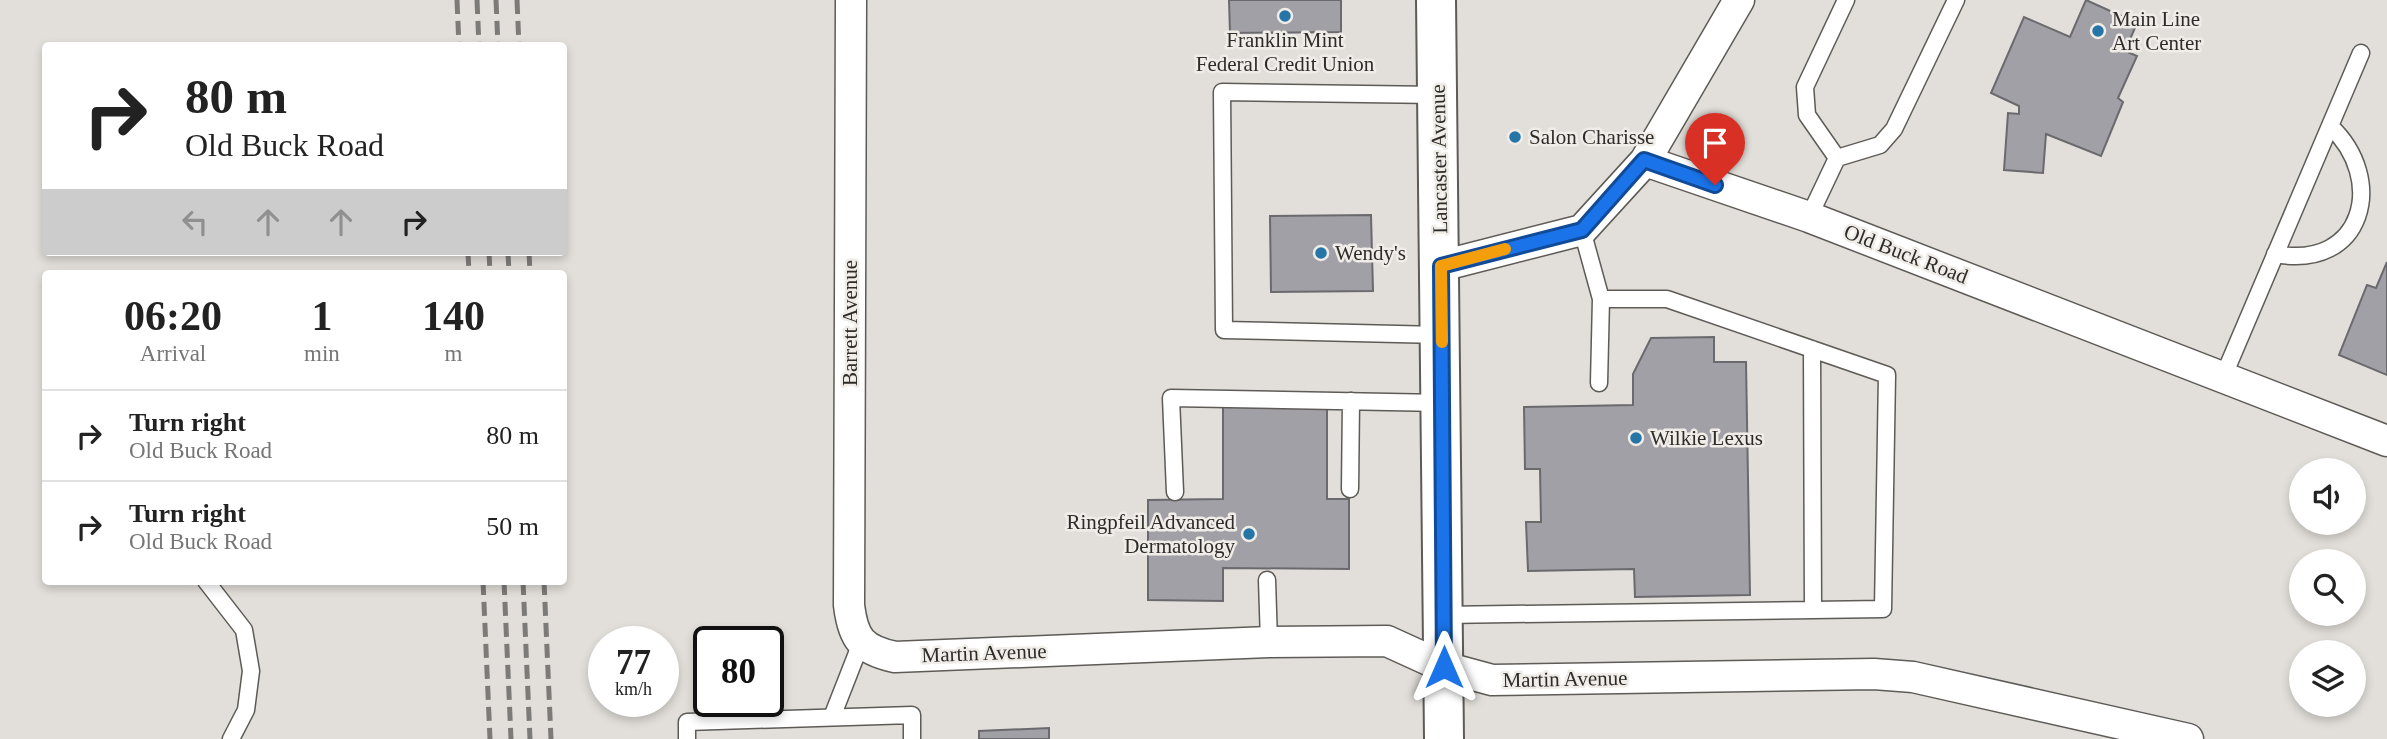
<!DOCTYPE html>
<style>
:root{--surface:#fff;--page:#f2f2f2;--text:#222;--muted:#767676;--line:#e0e0e0}
body{margin:0;font-family:Georgia,serif;background:var(--page);color:var(--text);height:100vh;display:flex;flex-direction:column;font-size:26px;white-space:nowrap}
*{box-sizing:border-box;margin:0}
p{font-size:23px;color:var(--muted)}
.icon{flex:none;width:38px;height:38px;fill:none;stroke:currentColor;stroke-width:2;stroke-linecap:round;stroke-linejoin:round}
.map{position:relative;flex:1;overflow:hidden}
.side{position:absolute;left:42px;top:270px;width:525px;height:315px;display:flex;flex-direction:column;background:var(--surface);border-radius:7px;box-shadow:0 4px 10px #0003}
.side>*{flex:none}
.top-card{position:absolute;left:42px;top:42px;width:525px;height:214px;border-radius:7px;box-shadow:0 4px 10px #0003;background:#fff;color:var(--text);overflow:hidden}
.fabs{position:absolute;left:2289px;top:458px;display:grid;gap:14px}
.fabs a{display:grid;place-items:center;width:77px;height:77px;border-radius:50%;background:var(--surface);box-shadow:0 4px 10px #0003;font-size:35px}
.speed{position:absolute;left:588px;top:626px;display:flex;gap:14px;font-size:35px;font-weight:700;text-align:center}
.speed>*{display:grid;place-content:center;width:91px;height:91px;border-radius:50%;background:var(--surface);box-shadow:0 4px 10px #0003;line-height:1}
.speed small{font-size:18px;font-weight:400}
.speed .limit{border:4px solid #111;border-radius:10px;background:#fff;color:#111}
.pin{position:absolute;display:grid;place-items:center;width:60px;height:60px;color:#fff;margin:-72px -30px;border-radius:50% 50% 50% 0;rotate:-45deg;box-shadow:0 0 7px #0007}
.pin .icon{rotate:45deg}
.me{position:absolute;width:77px;margin:-38px;rotate:0deg;stroke-linejoin:round;filter:drop-shadow(0 0 5px #0008)}
.turn{display:flex;align-items:center;gap:24px;height:147px;padding:0 28px;font-size:32px}
.turn .icon{width:91px;height:91px;stroke-width:2.5}
.turn b{display:block;font-size:49px;line-height:60px}
.lanes{display:flex;align-items:center;height:66px;padding:0 28px;background:#0003;justify-content:center;gap:35px;direction:ltr}
.lanes .off{opacity:.35}
.eta{display:flex;justify-content:space-evenly;align-items:center;height:119px;text-align:center}
.eta b{font-size:42px;font-weight:800;line-height:49px}
ul{padding:0;list-style:none}
li{display:flex;align-items:center;gap:21px;height:91px;padding:0 28px;border-top:2px solid var(--line)}
li div{flex:1}
li b{display:block;font-size:26px}
li em{font-style:normal}
.map>svg:first-child{display:block}
.building{fill:#a1a0a6;stroke:#6a696e;stroke-width:2}
.lines{fill:none;stroke-linecap:round;stroke-linejoin:round}
.lane-casing{stroke:#5e5b57;stroke-width:19}
.street-casing{stroke:#5e5b57;stroke-width:33}
.highway-casing{stroke:#5e5b57;stroke-width:42}
.lane{stroke:#fff;stroke-width:16}
.street{stroke:#fff;stroke-width:30}
.highway{stroke:#fff;stroke-width:38}
.rail{stroke:#7d7b78;stroke-width:5;stroke-dasharray:14 7;stroke-linecap:butt}
.route-casing{stroke:#114b97;stroke-width:18}
.route{stroke:#1a73e8;stroke-width:12}
.slow{stroke:#f59e0b;stroke-width:12}
.poi-dot{fill:#2575a6;stroke:#f0ece7;stroke-width:2.5}
.labels{text-anchor:middle;stroke-width:5;stroke-linejoin:round;paint-order:stroke}
.poi-label{font-size:21px;fill:#2d2c2a;stroke:#f0ece7;text-anchor:start}
.street-label{font-size:21px;fill:#2d2c2a;stroke:#f0ece7}
</style>
<div class="map">
<svg width="2387" height="739" viewBox="0 0 2387 739">
<rect width="100%" height="100%" fill="#e2dfda"/>
<!-- building -->
<path class="building" d="M1229,0H1341V32L1230,33Z
M2086,0L2137,23L2125,51L2137,56L2118,98L2123,102L2101,156L2046,134L2043,173L2004,170L2008,113L2019,114V106L1991,93L2024,17L2070,37Z
M1371,215L1373,291L1271,292L1270,216Z
M2387,262V375L2339,355L2367,285L2376,288Z
M1714,337V362H1746L1750,595L1635,597L1634,569L1528,571L1526,522H1541L1540,469H1525L1524,407L1633,405V374L1651,338Z
M1223,403H1327V499H1349V569L1223,568V601L1148,600V500L1223,499Z
M1049,728V739H979V731Z"/>
<g class="lines">
<!-- lane casing -->
<g class="lane-casing">
<path id="lane" d="M1438,95L1222,92L1224,330L1440,335
M1837,158L1807,115L1805,87L1846,0
M1809,217L1837,158L1880,145L1894,129L1956,0
M1582,230L1601,299L1599,383
M2275,254C2364,271 2387,179 2330,126
M1812,349L1813,610
M2224,375L2361,53
M1350,489L1351,401
M1175,492L1171,398L1442,403
M1267,580L1269,642
M206,581L244,630L251,671L246,710L231,739
M1443,615L1883,609L1887,375L1667,299H1601
M832,717L861,643
M687,739V722L912,715V739"/>
</g>
<!-- street casing -->
<g class="street-casing">
<path id="street" d="M851,0L849,605C853,639 862,650 895,657L1269,642L1387,641L1444,667L1492,680L1874,674L1913,677L2188,739
M1645,161L1739,0
M1441,266L1582,230L1645,161L1809,217L2387,441"/>
</g>
<!-- highway casing -->
<g class="highway-casing">
<path id="highway" d="M1436,0L1444,739"/>
</g>
<!-- lane -->
<use href="#lane" class="lane"/>
<!-- street -->
<use href="#street" class="street"/>
<!-- highway -->
<use href="#highway" class="highway"/>
<!-- rail -->
<path class="rail" d="M457,0L459,46
M477,0L479,46
M496,0L498,46
M517,0L519,46
M468,252L469,273
M489,252L490,273
M508,252L509,273
M529,252L530,273
M483,581L490,739
M504,581L511,739
M523,581L530,739
M544,581L551,739"/>
</g>
<g class="lines">
<!-- route casing -->
<g class="route-casing">
<path id="route" d="M1444,667L1441,266L1582,230L1644,160L1715,185"/>
</g>
<!-- route -->
<use href="#route" class="route"/>
<!-- slow -->
<path class="slow" d="M1442,342L1441,266L1505,249"/>
</g>
<!-- markers -->
<g class="poi-dot">
<circle cx="1285" cy="16" r="7"/>
<circle cx="2098" cy="31" r="7"/>
<circle cx="1515" cy="137" r="7"/>
<circle cx="1321" cy="253" r="7"/>
<circle cx="1636" cy="438" r="7"/>
<circle cx="1249" cy="534" r="7"/>
</g>
<g class="labels">
<!-- poi labels -->
<g class="poi-label">
<text x="2112" y="26">Main Line<tspan x="2112" dy="24">Art Center</tspan></text>
<text x="1285" y="47" text-anchor="middle">Franklin Mint<tspan x="1285" dy="24">Federal Credit Union</tspan></text>
<text x="1529" y="144">Salon Charisse</text>
<text x="1335" y="260">Wendy's</text>
<text x="1650" y="445">Wilkie Lexus</text>
<text x="1235" y="529" text-anchor="end">Ringpfeil Advanced<tspan x="1235" dy="24">Dermatology</tspan></text>
</g>
<!-- street labels -->
<g class="street-label">
<text transform="translate(1439 159) rotate(-91)" y="7">Lancaster Avenue</text>
<text transform="translate(1906 254) rotate(21)" y="7">Old Buck Road</text>
<text transform="translate(850 323) rotate(-90)" y="7">Barrett Avenue</text>
<text transform="translate(984 653) rotate(-2)" y="7">Martin Avenue</text>
<text transform="translate(1565 679) rotate(-1)" y="7">Martin Avenue</text>
</g>
</g>
</svg>
<div class="fabs">
<a><svg class="icon" aria-label="sound" viewBox="0 0 24 24"><path d="M4 9h4l5-4v14l-5-4H4zM17 9q2 3 0 6"/></svg></a>
<a><svg class="icon" aria-label="search" viewBox="0 0 24 24"><circle cx="10" cy="10" r="6"/><path d="M15 15l6 6"/></svg></a>
<a><svg class="icon" aria-label="layers" viewBox="0 0 24 24"><path d="M12 4l9 5-9 5-9-5zM3 14l9 5 9-5"/></svg></a>
</div>
<div class="speed"><div>77<small>km/h</small></div><div class="limit">80</div></div>
<div class="pin" style="left:1715px;top:185px;background:#d93025"><svg class="icon" aria-label="arrive" viewBox="0 0 24 24"><path d="M6 21V4h12l-3 4 3 4H6"/></svg></div>
<svg class="me" style="left:1444px;top:667px" viewBox="-20 -20 40 40"><path d="M0-17L14 15 0 8-14 15z" fill="#1a73e8" stroke="#fff" stroke-width="4"/></svg>
<div class="top-card">
<div class="turn"><svg class="icon" aria-label="right" viewBox="0 0 24 24"><path d="M7 20v-9h11M14 6l5 5-5 5"/></svg><div><b>80 m</b>Old Buck Road</div></div>
<div class="lanes"><svg class="icon off" aria-label="left" viewBox="0 0 24 24"><path d="M17 20v-9H6M10 6l-5 5 5 5"/></svg><svg class="icon off" aria-label="ahead" viewBox="0 0 24 24"><path d="M12 20V5M6 11l6-6 6 6"/></svg><svg class="icon off" aria-label="ahead" viewBox="0 0 24 24"><path d="M12 20V5M6 11l6-6 6 6"/></svg><svg class="icon" aria-label="right" viewBox="0 0 24 24"><path d="M7 20v-9h11M14 6l5 5-5 5"/></svg></div>
</div>
<section class="side">
<div class="eta">
<div><b>06:20</b><p>Arrival</p></div>
<div><b>1</b><p>min</p></div>
<div><b>140</b><p>m</p></div>
</div>
<ul>
<li><svg class="icon" aria-label="right" viewBox="0 0 24 24"><path d="M7 20v-9h11M14 6l5 5-5 5"/></svg><div><b>Turn right</b><p>Old Buck Road</p></div><em>80 m</em></li>
<li><svg class="icon" aria-label="right" viewBox="0 0 24 24"><path d="M7 20v-9h11M14 6l5 5-5 5"/></svg><div><b>Turn right</b><p>Old Buck Road</p></div><em>50 m</em></li>
</ul>
</section>
</div>
